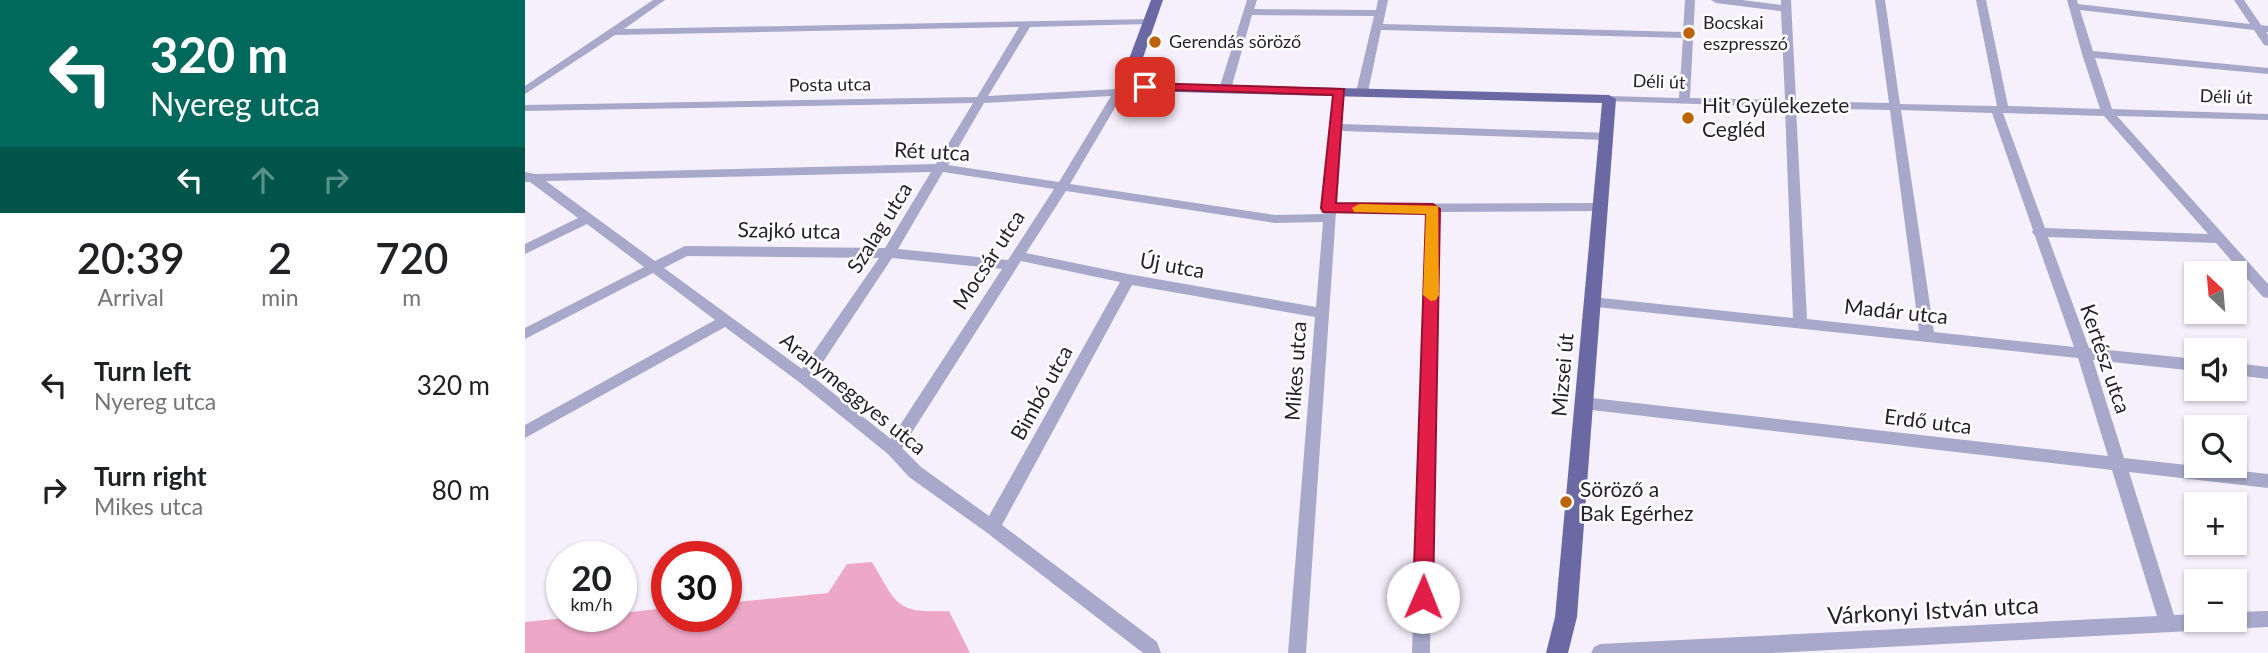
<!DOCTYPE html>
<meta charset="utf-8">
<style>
:root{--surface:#fff;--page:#f6f6f6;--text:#202124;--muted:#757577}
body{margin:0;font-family:Lato,sans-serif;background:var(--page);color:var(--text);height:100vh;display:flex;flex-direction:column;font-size:26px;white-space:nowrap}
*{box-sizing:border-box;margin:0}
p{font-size:23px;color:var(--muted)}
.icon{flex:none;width:38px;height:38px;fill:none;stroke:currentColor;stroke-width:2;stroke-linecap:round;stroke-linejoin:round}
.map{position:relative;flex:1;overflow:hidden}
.panel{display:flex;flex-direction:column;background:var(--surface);width:525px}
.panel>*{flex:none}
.top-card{background:#00695c;color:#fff;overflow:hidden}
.needle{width:46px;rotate:334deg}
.buttons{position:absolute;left:1659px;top:261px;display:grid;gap:14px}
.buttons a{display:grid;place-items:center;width:63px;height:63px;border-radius:0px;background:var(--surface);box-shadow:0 2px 5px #0004;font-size:35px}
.speed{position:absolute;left:21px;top:541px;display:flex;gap:14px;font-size:35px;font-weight:700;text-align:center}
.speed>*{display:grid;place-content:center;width:91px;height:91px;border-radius:50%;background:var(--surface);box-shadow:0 2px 5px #0004;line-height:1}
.speed small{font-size:18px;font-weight:400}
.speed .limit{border:10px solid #d22;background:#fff;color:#111}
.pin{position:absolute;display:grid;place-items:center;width:60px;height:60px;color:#fff;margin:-30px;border-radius:14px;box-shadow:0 4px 10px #0006}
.me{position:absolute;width:77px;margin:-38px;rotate:1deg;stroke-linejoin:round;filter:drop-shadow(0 0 5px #0008)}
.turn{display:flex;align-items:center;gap:24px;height:147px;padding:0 35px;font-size:32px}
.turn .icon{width:91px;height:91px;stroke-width:2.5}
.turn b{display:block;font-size:49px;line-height:60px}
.lanes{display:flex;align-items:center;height:66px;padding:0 35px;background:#0003;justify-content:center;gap:35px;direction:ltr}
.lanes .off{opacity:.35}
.eta{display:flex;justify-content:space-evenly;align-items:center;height:119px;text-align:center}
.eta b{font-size:42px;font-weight:600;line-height:49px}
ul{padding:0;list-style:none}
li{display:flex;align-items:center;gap:21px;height:105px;padding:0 35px}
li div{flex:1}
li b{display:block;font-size:26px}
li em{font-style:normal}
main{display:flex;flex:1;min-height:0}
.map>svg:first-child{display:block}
.green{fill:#eda7c7}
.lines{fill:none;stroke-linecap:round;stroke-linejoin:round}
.minor{fill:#a8a8ca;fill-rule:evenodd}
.major{fill:#6b69a4;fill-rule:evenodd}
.route{fill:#e11d48;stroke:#92132f;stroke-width:2}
.slow{fill:#f59e0b}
.poi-dot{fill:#be6408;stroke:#fff;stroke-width:2.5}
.labels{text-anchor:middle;stroke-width:5;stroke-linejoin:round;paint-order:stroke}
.far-poi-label{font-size:18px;fill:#241f2a;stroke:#fff;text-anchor:start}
.far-street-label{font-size:18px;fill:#241f2a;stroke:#fff}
.poi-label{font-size:21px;fill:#241f2a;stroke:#fff;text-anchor:start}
.street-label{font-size:21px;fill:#241f2a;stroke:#fff}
.near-street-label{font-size:24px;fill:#241f2a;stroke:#fff}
</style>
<main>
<section class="panel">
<div class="top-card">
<div class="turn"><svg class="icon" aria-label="left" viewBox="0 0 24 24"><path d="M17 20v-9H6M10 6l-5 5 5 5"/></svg><div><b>320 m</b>Nyereg utca</div></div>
<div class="lanes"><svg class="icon" aria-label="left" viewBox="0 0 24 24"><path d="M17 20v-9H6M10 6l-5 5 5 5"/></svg><svg class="icon off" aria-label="ahead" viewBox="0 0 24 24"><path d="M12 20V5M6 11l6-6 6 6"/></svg><svg class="icon off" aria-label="right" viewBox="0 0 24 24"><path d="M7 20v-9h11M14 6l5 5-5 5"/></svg></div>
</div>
<div class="eta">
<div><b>20:39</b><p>Arrival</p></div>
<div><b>2</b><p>min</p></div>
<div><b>720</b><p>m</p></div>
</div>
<ul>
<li><svg class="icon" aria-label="left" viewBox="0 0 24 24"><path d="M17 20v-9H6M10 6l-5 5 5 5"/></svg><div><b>Turn left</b><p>Nyereg utca</p></div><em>320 m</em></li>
<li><svg class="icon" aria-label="right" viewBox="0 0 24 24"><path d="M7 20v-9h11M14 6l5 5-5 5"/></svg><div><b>Turn right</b><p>Mikes utca</p></div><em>80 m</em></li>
</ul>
</section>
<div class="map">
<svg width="1743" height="653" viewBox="0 0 1743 653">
<rect width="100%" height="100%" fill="#f6f0fd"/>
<!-- green -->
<path class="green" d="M347,562C373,606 370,613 424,611L445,653H0V622L61,616H96V613L142,608V616H201V603L303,593L322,564Z"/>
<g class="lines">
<!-- minor -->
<path class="minor" d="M128,0H140L99,29L628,19V23L624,24L505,27L463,96L592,89L605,82H613V86L598,94L545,184L750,215L799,214L797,208L799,205L808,92L814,89L820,92L817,124L1086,133L1088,136L1082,140L817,131L812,204L1075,203L1081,207L1075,211L914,212L905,653H887L902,212H811L781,653H763L790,317L607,285L477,525L632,642L636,653H618L461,532L384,477L363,454L274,382L200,327L0,438V425L190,320L128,273L0,339V328L119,267L62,224L0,254V244L53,218L5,182H0V172L10,174L411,164L448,103L0,111V105L452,97L494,27L90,35L0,94V86ZM586,96L534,182L423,165L459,103ZM406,172L360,248L160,246L130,261L21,181ZM418,172L529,189L483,260L373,249ZM541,191L750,223L798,222L791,307L603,274L501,253ZM162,256L354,258L277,369L139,268ZM367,258L477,269L366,439L288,377ZM496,261L595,282L464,516L396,467L377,448Z
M722,0H732L729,9L851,10L853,0H863L858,24L1158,32L1160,0H1170L1165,98L1260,100L1256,11L1191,3L1186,0H1217L1256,5V0H1266L1271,101L1364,103L1350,0H1360L1375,104L1469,106H1472L1451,0H1461L1483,106L1575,109L1557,54L1542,0H1552L1553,4L1725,24L1709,0H1719L1736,25L1743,26V32H1741L1743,35V46L1739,45L1729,30L1555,10L1568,51L1743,68V74L1570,58L1587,109L1743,114V120L1592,116L1743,284V298L1738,297L1691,243L1523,237L1564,348L1671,359V371L1568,360L1599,458L1743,474V488L1604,472L1649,615L1671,614V620H1710V612L1743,611V627L1246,653H1066L1069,647L1075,644L1632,616L1587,470L1058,409L1053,407L1051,403L1053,399L1058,397L1583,456L1553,358L1062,306L1060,302L1067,297L1268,318L1260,107L1080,101L1078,99L1084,96L1154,98L1158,38L856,30L843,92L837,95L831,92L849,16L727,15L706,89L704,91H696L694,89ZM1271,108L1365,110L1394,331L1282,319ZM1376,110L1467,113L1508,230L1507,232L1510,236L1549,347L1409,332ZM1478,113L1579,116L1683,234L1520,228Z
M1710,363L1743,367V379L1710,375Z"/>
<!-- major -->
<path class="major" d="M626,0H638L612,75V78L618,83L1084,95L1091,99L1052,617L1043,653H1021L1030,617L1077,103L615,91L600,83L598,75Z"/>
</g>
<!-- route -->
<path class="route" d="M620,83L819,89L811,203L908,204L915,209L908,597L905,604L898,607L891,604L888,597L901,214L798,212L796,208L808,95L616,89L614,87Z"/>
<!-- slow -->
<path class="slow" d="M834,204L913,206L914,295L911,300L906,301L898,295L901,214L829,212L827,208Z"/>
<!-- markers -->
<g class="poi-dot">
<circle cx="1164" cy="33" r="7"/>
<circle cx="630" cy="42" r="7"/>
<circle cx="1163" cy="118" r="7"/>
<circle cx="1041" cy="502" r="7"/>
</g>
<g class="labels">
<!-- far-poi labels -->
<g class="far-poi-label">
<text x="1178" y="29">Bocskai<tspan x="1178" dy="21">eszpresszó</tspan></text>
<text x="644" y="48">Gerendás söröző</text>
</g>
<!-- far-street labels -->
<g class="far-street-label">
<text transform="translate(1134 82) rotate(2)" y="6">Déli út</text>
<text transform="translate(305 85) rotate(-1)" y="6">Posta utca</text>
<text transform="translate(1701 97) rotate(2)" y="6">Déli út</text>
</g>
<!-- poi labels -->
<g class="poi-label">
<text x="1177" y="113">Hit Gyülekezete<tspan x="1177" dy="24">Cegléd</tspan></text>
<text x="1055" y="497">Söröző a<tspan x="1055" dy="24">Bak Egérhez</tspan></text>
</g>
<!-- street labels -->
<g class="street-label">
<text transform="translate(407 152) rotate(3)" y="7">Rét utca</text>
<text transform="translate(355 228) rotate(-58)" y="7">Szalag utca</text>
<text transform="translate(264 231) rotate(1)" y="7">Szajkó utca</text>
<text transform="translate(464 260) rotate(-57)" y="7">Mocsár utca</text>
<text transform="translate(647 266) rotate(10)" y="7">Új utca</text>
<text transform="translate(1371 312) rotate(6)" y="7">Madár utca</text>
<text transform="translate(1580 359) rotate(71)" y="7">Kertész utca</text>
<text transform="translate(771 371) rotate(-86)" y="7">Mikes utca</text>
<text transform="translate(1038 375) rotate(-85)" y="7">Mizsei út</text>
<text transform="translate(517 393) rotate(-61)" y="7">Bimbó utca</text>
<text transform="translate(328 394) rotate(39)" y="7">Aranymeggyes utca</text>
<text transform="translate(1403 422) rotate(7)" y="7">Erdő utca</text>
</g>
<!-- near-street labels -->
<g class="near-street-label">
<text transform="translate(1408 611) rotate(-3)" y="8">Várkonyi István utca</text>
</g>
</g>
</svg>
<div class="buttons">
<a><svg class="needle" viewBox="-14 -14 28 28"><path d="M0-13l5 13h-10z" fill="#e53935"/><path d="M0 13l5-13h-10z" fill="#757577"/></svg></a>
<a><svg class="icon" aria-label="sound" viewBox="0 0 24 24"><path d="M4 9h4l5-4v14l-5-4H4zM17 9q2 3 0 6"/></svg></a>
<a><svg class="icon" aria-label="search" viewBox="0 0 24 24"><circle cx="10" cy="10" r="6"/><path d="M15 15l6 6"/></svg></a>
<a>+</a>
<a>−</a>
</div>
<div class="speed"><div>20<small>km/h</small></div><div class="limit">30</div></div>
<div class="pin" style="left:620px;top:87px;background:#d93025"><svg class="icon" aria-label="arrive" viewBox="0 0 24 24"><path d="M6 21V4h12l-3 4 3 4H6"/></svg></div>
<svg class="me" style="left:898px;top:597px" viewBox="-20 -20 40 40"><circle r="19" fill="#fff"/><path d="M0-13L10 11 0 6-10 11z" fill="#e11d48"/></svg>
</div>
</main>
